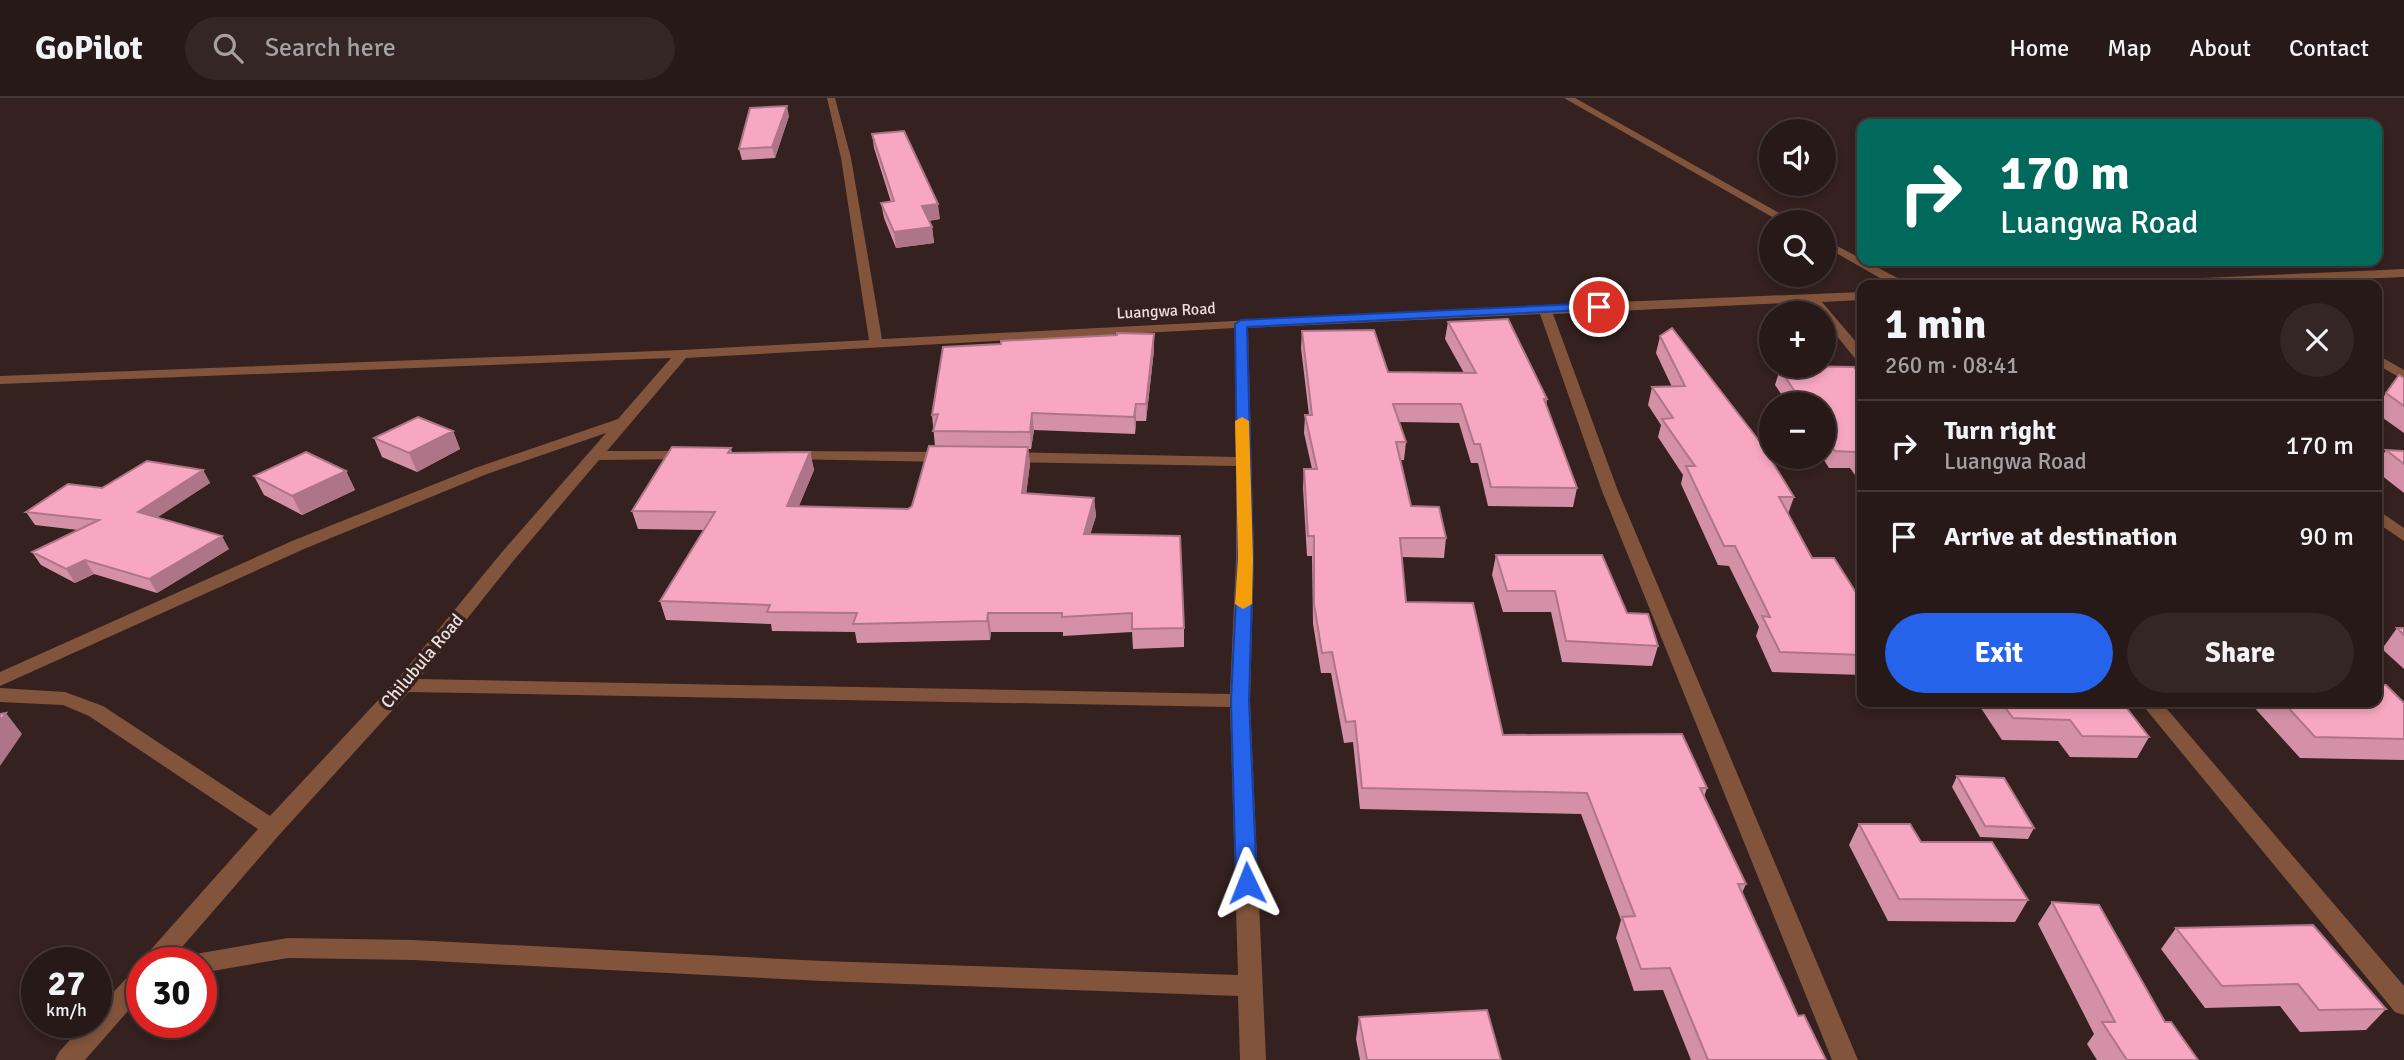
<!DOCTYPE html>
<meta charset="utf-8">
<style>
:root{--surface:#271918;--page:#332625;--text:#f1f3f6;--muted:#a4a0a2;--line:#433837;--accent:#2563eb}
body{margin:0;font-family:Signika,sans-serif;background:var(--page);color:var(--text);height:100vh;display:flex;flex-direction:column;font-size:26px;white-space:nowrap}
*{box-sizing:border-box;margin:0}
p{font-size:23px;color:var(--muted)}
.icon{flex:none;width:38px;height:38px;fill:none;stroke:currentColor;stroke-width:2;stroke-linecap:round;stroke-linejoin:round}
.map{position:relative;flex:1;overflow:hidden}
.sheet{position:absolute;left:1857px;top:182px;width:525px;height:427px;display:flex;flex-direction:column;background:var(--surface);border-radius:14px;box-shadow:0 4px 10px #0003,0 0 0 2px var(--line)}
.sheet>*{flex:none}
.banner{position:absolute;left:1857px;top:21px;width:525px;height:147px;border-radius:14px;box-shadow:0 4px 10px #0003,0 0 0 2px var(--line);background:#00695c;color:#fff;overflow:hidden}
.controls{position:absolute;left:1759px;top:21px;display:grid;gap:14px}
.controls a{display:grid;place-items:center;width:77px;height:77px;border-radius:50%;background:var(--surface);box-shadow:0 4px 10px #0003,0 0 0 2px var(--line);font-size:35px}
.speed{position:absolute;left:21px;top:849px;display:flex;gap:14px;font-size:35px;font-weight:700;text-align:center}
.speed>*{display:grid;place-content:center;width:91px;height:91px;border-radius:50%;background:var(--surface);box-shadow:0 4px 10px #0003,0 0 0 2px var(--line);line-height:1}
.speed small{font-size:18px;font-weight:400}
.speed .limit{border:10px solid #d22;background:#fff;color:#111}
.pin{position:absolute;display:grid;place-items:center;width:60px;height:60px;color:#fff;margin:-30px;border:4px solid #fff;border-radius:50%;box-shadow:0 2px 7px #0007}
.me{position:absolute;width:77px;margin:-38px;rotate:358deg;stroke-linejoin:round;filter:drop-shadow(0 0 5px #0008)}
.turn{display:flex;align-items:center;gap:24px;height:147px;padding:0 28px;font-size:32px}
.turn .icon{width:91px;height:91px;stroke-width:2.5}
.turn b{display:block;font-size:49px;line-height:60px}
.round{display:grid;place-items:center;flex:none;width:74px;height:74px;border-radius:37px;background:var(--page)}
.headline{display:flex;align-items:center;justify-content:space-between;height:119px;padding:0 28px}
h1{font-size:42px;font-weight:800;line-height:52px}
.action{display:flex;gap:14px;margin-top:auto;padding:14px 28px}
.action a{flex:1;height:80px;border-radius:42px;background:var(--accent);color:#fff;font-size:28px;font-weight:800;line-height:80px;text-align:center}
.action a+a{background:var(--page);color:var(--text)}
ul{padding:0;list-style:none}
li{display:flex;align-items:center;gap:21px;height:91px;padding:0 28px;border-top:2px solid var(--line)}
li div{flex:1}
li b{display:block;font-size:26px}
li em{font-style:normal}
header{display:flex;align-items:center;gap:42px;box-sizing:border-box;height:98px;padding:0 35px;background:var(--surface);border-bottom:2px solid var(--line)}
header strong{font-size:33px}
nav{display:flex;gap:38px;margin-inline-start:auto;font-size:24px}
.search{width:490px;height:63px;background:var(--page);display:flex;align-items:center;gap:18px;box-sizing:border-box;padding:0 24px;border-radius:38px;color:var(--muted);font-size:26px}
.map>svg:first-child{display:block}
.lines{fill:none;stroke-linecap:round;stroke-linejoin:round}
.minor{fill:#82543b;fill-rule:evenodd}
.wall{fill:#d490a6}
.shaded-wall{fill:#ad7587}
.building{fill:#f7a7c1;stroke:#ad7587;stroke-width:2}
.route{fill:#2563eb;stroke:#184099;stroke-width:2}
.slow{fill:#f59e0b}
.labels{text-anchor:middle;stroke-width:7;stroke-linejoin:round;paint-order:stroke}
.far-street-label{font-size:16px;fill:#ebdedc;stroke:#342120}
.street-label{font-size:18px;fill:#ebdedc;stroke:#342120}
</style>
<header>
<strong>GoPilot</strong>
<div class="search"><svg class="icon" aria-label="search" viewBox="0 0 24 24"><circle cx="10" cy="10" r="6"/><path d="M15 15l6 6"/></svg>Search here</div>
<nav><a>Home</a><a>Map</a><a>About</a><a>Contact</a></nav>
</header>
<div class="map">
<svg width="2404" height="962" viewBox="0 0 2404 962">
<rect width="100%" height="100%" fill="#342120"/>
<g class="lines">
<!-- minor -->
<path class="minor" d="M827,0H835L851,60L882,241L1545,207L1862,194V202L1822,204L1862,251V264L1857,263L1824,222V215H1818L1809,204L1553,216L1618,393L1858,962H1832L1602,393L1540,216L1248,230L1254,460L1250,603L1266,962H1240L1238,898L823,883L413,862L288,860L201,875V864H189L192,858L201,855L288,840L413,842L823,863L1238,877L1230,609L409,594L280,736L169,864H143L146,857L258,731L89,618L63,607L0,604V590L65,594L103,608L270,718L397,582L502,454L606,335L487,376L304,451L0,588V574L292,443L475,370L618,321L671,260L0,286V278L682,252L869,242L841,60ZM1235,230L1236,359L1007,354L999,359L1007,364L1236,368V460L1230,596L419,581L514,462L599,362L693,361L696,358L688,353H607L686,260Z
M1564,0H1575L1795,124H1781Z
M1824,141L1905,184L1907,187H1892L1824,148Z
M2404,171V179L2212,187H2129L2135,183Z
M2376,256L2404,272V282L2376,266Z
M790,353L947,354L955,359L947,364L785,361L782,358L785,355Z
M2376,411L2404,430V443L2376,424Z
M2140,604H2161L2404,888V917L2395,914Z
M142,870V897L85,962H55L59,954L86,924H96V913L133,873Z"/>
</g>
<!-- wall -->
<path class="wall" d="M789,18L775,60L742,62L739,51Z
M872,36L940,121L929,123L932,129L934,145L896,150L884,120L881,105L891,104L874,50Z
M1448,224L1547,301L1546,308L1577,390L1573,409L1488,408L1478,365H1471L1459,325L1399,324L1406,344L1404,362H1401L1411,408L1446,440L1444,460L1402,459L1406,504L1503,637L1707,690L1704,699L1746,786L1742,795L1798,918L1826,962H1691L1663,892L1634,893L1616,840L1621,822L1581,716L1360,711L1353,644L1344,645L1331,575H1321L1313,526L1312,458H1307L1303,390L1304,371H1312L1304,335L1305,317H1309L1301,250L1302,233L1388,274L1464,275L1445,241Z
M1660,238L1794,399L1788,416L1812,460L1862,504V577L1772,574L1756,538L1759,529L1729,468L1718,467L1681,386L1683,377L1658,339L1661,327L1648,307L1652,289H1672L1656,255Z
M1154,252L1146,323H1136L1135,336L1034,332L1031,351H1028L1030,366L1026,396L1094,400L1096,418L1090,436L1184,530V549L1133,551L1132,534L1063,538V534H991L990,542L857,545L855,534L772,533L771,526L666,522L660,503L704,432L638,431L632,413L731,350L732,355L810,354L814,372L799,408L908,411L912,408L935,348L932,317Z
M1794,268L1862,280V387L1850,370H1829L1822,359H1824V306H1788L1775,287L1780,271L1792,272Z
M2404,280V335L2376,315V311L2386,295Z
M453,333L460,351L417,374L382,359L374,340Z
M2386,352L2404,353V395L2376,373V368Z
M203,372L210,385L157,419L229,451L157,495L94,476L75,485L41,467L32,454L78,432L35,427L26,414L102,390Z
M346,373L355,392L302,417L264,397L254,378Z
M1496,457L1627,515L1658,548L1652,568L1562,564L1551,514H1503L1492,477Z
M2397,530H2404V571L2382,551Z
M1977,604H2122L2149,639L2137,660L2070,659L2058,643L2002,642Z
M2252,604L2404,605V662L2300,660L2251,606Z
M1957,678L2034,730L2028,741L1980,739L1952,689Z
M1859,726L1921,744L2028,802L2015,824L1888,823L1849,747Z
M2052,804L2165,924L2198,962H2097L2087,946L2094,936L2038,826Z
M2176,830L2386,911L2366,932L2300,934L2280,908L2205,910L2161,851Z
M1359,919L1501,962H1360L1356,941Z"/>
<!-- shaded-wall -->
<path class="shaded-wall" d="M787,8L789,18L775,60L772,49Z
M938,106L940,121L924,123L922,108Z
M932,129L934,145L896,150L894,134Z
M1154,236V252L1146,323V306Z
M1136,306V323L1135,336L1134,319Z
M1032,315L1034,332L1031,351L1030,334Z
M453,333L460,351L417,374L409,355Z
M1028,349L1030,366L1024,413L1022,395Z
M810,354L814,372L791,426L787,408Z
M203,372L210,385L146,427L138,414Z
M346,373L355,392L302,417L292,398Z
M1094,400L1096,418L1085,454L1084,436Z
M222,438L229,451L157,495L149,481Z
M85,462L94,476L75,485L66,471Z
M988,515L991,534L990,542L987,523Z
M6,615L22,636L0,668V623Z"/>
<!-- building -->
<path class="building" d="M787,8L772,49L739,51L750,10Z
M904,33L938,106L922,108L932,129L894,134L881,105L894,103L872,36Z
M1508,221L1547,301H1544L1577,390L1491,389L1480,346H1474L1461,306H1393L1406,344H1396L1411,408L1439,409L1446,440H1400L1406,504L1473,505L1503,637L1682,636L1707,690H1700L1746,786H1738L1798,918L1804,917L1826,962H1708L1670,870L1641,871L1622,819L1635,818L1587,695L1362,690L1355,623L1346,624L1332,554L1322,555L1314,506V438H1308L1304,371H1317L1305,317H1312L1302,233L1374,232L1388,274L1476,275L1448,224Z
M1672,230L1760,344L1794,399H1779L1812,460H1834L1862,504V557L1780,554L1762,518L1770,519L1735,448H1724L1686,368H1695L1662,321L1673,320L1652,289L1685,288L1660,238Z
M1117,235L1154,236L1146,306H1136L1134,319L1032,315L1030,334L933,333L938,316L932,317L943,249L1001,246V243L1117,237Z
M1794,268L1854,269L1862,280V363L1855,354L1835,353L1824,337V306H1803L1780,271L1796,272Z
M2399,277L2404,280V308L2386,295Z
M418,319L453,333L409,355L374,340Z
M929,348L1028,349L1022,395L1094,400L1084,436L1180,438L1184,530L1132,531V515L1062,519V515H988L987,523L853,526L857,515L767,514L770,507L660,503L715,414L632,413L672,349L731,350L728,355L810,354L787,408L908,411L912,408Z
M2386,352L2404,353V366Z
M306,354L346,373L292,398L254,378Z
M147,363L203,372L138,414L222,438L149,481L85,462L66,471L32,454L99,422L26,414L68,386L102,390Z
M1496,457H1602L1627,515L1648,516L1658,548L1566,543L1555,493H1507Z
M2397,530H2404V537Z
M2376,587H2386L2404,605V641L2315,639L2283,604H2376Z
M2001,604H2122L2149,639L2082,638L2070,622L2013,620Z
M6,615L0,623V616Z
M1957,678L2004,680L2034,730L1985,728Z
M1859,726H1910L1921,744H1992L2028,802L1899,801Z
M2052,804L2099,807L2165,924H2171L2198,962H2127L2102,924H2115Z
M2313,827L2386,911L2319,912L2298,886L2222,888L2176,830Z
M1487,912L1501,962H1367L1359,919Z"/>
<!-- route -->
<path class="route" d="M1599,205L1604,209L1603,211L1247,229L1253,460L1249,603L1257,785L1254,790L1247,793L1239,790L1236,785L1231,603L1238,460L1235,226L1241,222Z"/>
<!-- slow -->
<path class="slow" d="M1242,319L1249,323L1253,460L1252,506L1243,511L1235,506L1238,460L1235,323Z"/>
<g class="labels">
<!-- far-street labels -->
<g class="far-street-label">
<text transform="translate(1166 212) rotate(-3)" y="6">Luangwa Road</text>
</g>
<!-- street labels -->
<g class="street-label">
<text transform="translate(422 563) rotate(-50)" y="6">Chilubula Road</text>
</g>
</g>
</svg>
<div class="controls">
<a><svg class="icon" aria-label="sound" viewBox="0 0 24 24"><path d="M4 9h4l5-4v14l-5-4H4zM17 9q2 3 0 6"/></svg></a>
<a><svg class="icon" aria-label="search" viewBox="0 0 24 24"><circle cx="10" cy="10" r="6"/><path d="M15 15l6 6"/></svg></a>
<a>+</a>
<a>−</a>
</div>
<div class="speed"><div>27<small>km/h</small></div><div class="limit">30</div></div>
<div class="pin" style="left:1599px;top:209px;background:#d93025"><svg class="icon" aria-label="arrive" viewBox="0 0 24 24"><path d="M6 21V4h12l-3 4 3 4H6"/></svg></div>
<svg class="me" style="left:1247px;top:785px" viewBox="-20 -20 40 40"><path d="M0-17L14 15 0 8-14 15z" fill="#2563eb" stroke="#fff" stroke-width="4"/></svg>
<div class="banner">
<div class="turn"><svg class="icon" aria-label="right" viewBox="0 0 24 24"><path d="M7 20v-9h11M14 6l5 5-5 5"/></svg><div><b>170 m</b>Luangwa Road</div></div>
</div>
<section class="sheet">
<div class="headline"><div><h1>1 min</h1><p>260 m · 08:41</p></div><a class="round"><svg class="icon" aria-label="close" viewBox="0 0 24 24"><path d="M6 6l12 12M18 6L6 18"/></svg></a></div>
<ul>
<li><svg class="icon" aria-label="right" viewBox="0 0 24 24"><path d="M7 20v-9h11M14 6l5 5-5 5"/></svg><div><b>Turn right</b><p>Luangwa Road</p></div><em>170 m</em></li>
<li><svg class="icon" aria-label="arrive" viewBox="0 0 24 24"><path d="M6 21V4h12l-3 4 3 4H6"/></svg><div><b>Arrive at destination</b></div><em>90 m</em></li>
</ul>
<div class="action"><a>Exit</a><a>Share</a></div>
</section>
</div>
